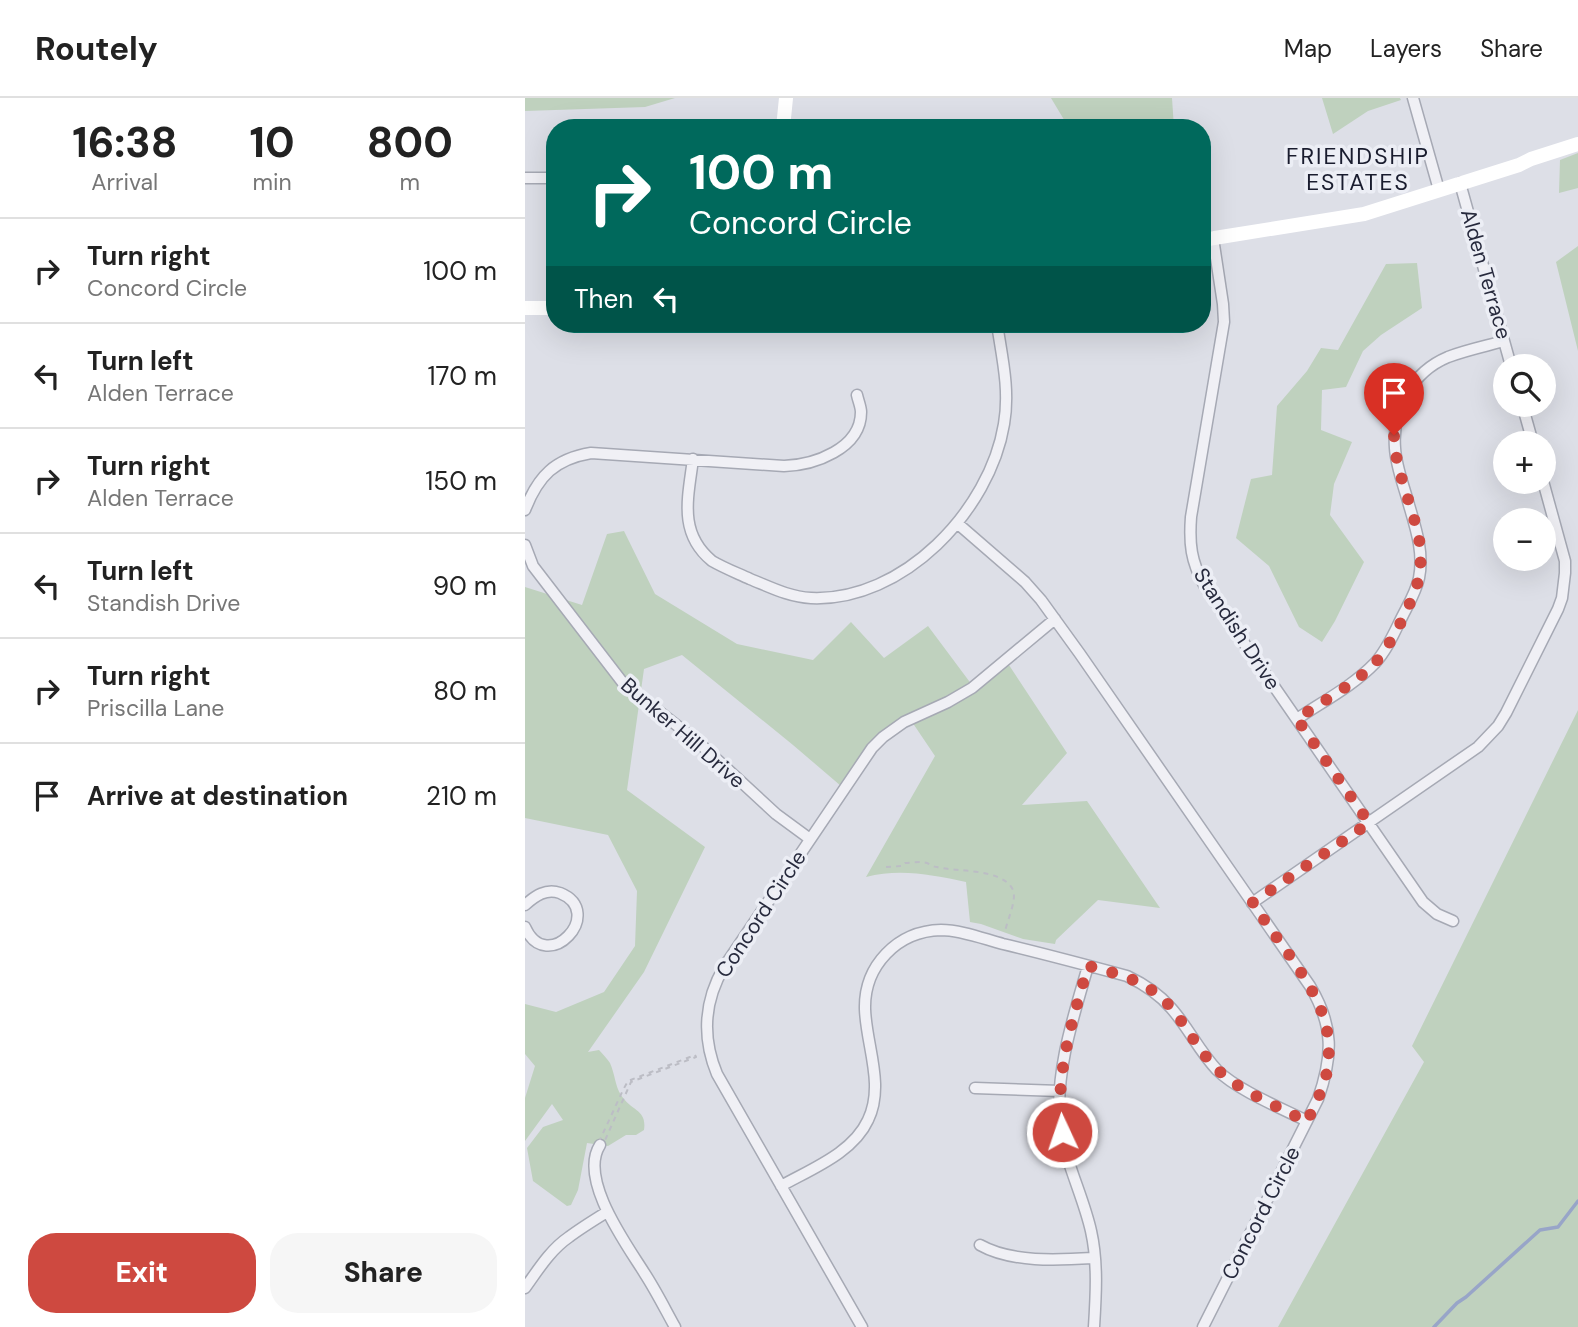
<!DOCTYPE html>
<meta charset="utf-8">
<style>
:root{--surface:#fff;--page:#f6f6f6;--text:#222;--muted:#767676;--line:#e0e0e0;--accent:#ce4940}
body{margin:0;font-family:"DM Sans",sans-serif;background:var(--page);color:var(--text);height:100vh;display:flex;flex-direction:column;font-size:26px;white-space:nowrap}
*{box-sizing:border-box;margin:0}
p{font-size:23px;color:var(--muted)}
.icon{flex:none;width:38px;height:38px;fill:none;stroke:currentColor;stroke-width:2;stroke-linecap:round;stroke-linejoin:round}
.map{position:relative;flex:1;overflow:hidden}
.sheet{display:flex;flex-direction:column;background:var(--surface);width:525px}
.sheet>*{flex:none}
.top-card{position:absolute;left:21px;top:21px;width:665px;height:214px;border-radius:28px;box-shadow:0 7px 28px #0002;background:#00695c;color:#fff;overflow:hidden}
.tools{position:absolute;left:968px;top:256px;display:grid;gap:14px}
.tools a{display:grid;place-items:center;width:63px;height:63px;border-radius:50%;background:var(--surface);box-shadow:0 7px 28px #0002;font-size:35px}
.pin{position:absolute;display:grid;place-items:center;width:60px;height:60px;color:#fff;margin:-72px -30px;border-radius:50% 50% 50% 0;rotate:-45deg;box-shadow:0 0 7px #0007}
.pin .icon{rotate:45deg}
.me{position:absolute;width:77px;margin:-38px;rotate:357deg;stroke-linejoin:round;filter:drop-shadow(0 0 5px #0008)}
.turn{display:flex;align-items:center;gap:24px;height:147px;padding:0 28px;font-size:32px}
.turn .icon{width:91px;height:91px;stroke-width:2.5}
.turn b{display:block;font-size:49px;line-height:60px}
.then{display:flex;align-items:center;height:66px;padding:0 28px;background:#0003;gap:14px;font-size:26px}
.eta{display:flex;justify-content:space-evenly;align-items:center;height:119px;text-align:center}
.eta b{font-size:42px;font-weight:800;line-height:49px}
.button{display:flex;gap:14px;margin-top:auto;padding:14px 28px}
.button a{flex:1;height:80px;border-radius:28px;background:var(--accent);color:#fff;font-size:28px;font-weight:800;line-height:80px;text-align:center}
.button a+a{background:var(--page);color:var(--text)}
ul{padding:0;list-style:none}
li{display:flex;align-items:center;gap:21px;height:105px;padding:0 28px;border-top:2px solid var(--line)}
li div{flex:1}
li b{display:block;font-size:26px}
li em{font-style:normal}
header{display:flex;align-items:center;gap:42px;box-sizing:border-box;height:98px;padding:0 35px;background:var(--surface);border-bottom:2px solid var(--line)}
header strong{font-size:33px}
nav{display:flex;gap:38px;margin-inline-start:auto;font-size:24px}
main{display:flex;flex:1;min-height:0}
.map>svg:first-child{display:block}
.green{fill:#bfd1be}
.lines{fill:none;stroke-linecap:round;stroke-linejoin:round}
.stream{stroke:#98a5c8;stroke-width:3.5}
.street-casing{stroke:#a6a9b4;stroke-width:13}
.path{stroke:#bcbdc5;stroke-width:2;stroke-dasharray:5 5;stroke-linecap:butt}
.street{stroke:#f0f0f5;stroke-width:10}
.secondary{stroke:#fff;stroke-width:14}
.route{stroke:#ce4940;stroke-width:12;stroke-dasharray:0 21.6}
.labels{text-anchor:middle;stroke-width:7;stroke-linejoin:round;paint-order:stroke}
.street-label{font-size:21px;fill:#272a3d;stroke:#eceef5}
.neighbourhood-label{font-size:23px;letter-spacing:2px;fill:#191c2e;stroke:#eceef5}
</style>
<header>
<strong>Routely</strong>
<nav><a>Map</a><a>Layers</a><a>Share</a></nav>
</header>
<main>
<section class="sheet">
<div class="eta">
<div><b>16:38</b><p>Arrival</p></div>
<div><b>10</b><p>min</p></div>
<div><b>800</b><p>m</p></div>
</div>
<ul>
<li><svg class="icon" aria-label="right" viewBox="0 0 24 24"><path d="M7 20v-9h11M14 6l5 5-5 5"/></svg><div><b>Turn right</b><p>Concord Circle</p></div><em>100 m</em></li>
<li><svg class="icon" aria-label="left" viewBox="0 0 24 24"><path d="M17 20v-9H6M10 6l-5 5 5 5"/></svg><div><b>Turn left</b><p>Alden Terrace</p></div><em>170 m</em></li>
<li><svg class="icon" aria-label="right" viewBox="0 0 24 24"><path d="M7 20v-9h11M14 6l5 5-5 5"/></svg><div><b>Turn right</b><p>Alden Terrace</p></div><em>150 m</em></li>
<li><svg class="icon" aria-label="left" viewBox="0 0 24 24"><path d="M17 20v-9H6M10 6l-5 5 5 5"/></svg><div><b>Turn left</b><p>Standish Drive</p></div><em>90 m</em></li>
<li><svg class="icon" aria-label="right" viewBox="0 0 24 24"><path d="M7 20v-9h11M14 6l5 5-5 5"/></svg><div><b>Turn right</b><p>Priscilla Lane</p></div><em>80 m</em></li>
<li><svg class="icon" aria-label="arrive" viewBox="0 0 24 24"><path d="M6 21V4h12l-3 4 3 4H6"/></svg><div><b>Arrive at destination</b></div><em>210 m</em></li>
</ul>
<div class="button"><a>Exit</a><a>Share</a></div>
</section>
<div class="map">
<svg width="1053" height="1229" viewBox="0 0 1053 1229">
<rect width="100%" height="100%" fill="#dddfe7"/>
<!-- green -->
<path class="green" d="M0,0H150L120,9L0,13Z
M526,0H647L649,30H544Z
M797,0H875L876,2L843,13L808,36Z
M1053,55V90L1034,95L1035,62Z
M1053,148V253L1031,164Z
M892,165L897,210L856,237L838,253L821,289L797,292L796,332L827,344L809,386L805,417L839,464L810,523L797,544L774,529L744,468L711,440L726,381L747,377L752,308L782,273L796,250L813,252L861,166Z
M99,433L130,496L212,546L288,562L326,524L359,560L403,528L447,587L480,561L542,655L497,707L562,703L635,810L573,802L531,842L530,846L498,841L456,826L445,824L441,784C408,777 375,770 341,779L410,658L383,618L316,688L268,647L157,557L119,571L102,692L180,749L119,874L63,954L74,952C78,956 82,961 85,965C90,976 90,988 96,997C107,1014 122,1011 119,1032L111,1037H101L83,1048L62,1045L53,1092L46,1107L42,1108L8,1083L2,1050L18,1029L38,1022L27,1006L0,1043V1000L10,968L0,956V906L31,914L79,894L110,848L112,793L83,737L0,720V489L57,507L82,436Z
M1053,612V1229H753L899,964L887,948Z"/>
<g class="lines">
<!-- stream -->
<path class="stream" d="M909,1229L932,1205L941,1199L1015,1132L1033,1129L1053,1103"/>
<!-- street casing -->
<g class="street-casing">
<path id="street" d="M888,0L914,92
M0,80H30
M935,85L986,268
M688,140L698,206L699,224L666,419C664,446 666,463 679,487L898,804L912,816L928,823
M997,306L1008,345
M168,361C163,400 153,435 187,463C199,470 212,475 225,481C245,489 264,499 286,500C378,504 465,412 479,326C485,292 477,259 472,226
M0,412C13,378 30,361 66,355L259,368C289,367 336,351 336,314C336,309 333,302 332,297
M432,425L500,484L516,502L555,556L785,888C809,928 808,958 793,1001L678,1229
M0,447L8,468L98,585L173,644L251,716L285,741
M772,621C797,604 828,588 850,565C862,552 869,535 877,519C883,507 891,494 894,480C899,455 891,431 884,407C879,388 871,369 870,350C867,311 887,274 923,259C941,252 961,248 979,243
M727,805L953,649L973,628L981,615L1033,511L1037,500L1040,475V463L1018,383
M0,807C10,798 21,790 35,795C82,814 22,879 0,829
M563,868C549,917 530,973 535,1025C539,1062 558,1097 566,1133C573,1164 571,1197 569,1229
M450,990L535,993
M75,1047C53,1081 102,1147 120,1176C131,1193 140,1211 150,1229
M256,1088C286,1071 328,1055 343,1022C360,987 341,947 340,911C339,868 372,833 416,832C436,832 459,841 478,846C520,856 561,867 602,878C619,886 634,896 646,910C663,929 674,953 692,972C712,992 756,1010 782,1023
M455,1147C487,1165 534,1162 570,1160
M0,1190C13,1172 25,1152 44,1139C56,1130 69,1122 82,1114
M337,1229L192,976C177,940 179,903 199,869L347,650L358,639L379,624L423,604L447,590L530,521"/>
</g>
<!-- path -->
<path class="path" d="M361,769L377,768L380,765C387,765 395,763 402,765C405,766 408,769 412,769C431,774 478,770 488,792C492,803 482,822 480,834
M170,957L171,959L106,984L77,1049L73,1046L98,992L103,983Z"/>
<!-- street -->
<use href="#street" class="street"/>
<!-- secondary -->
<path class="secondary" d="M258,30L261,0
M677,142L839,116L994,67L1006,61L1053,46
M0,210H30"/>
</g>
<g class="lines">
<!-- route -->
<path class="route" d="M537,1034C529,978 548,921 563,868C595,876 626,884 648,912C663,931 675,955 693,972C713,992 756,1010 782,1024C789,1008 799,991 802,973C810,926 790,895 765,858C752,840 740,823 727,805L844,725L772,621C796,604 830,586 850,565C865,549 890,500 894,479C896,468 896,457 895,447C889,409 870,375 869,337"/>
</g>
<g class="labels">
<!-- street labels -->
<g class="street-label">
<text transform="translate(961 176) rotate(74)" y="7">Alden Terrace</text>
<text transform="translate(712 531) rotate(57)" y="7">Standish Drive</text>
<text transform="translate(158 635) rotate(41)" y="7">Bunker Hill Drive</text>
<text transform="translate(236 816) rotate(-57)" y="7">Concord Circle</text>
<text transform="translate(736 1115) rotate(-63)" y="7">Concord Circle</text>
</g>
<!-- neighbourhood labels -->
<g class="neighbourhood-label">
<text x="833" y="66">FRIENDSHIP<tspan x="833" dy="26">ESTATES</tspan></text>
</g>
</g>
</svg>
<div class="tools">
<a><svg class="icon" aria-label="search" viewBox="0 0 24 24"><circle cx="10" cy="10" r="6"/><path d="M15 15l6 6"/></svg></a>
<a>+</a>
<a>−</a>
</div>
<div class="pin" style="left:869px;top:337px;background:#d93025"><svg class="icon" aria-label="arrive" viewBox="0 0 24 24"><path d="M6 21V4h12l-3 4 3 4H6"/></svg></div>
<svg class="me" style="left:537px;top:1034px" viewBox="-20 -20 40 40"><circle r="17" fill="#ce4940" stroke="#fff" stroke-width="3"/><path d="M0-11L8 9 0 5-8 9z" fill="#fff"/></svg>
<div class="top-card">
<div class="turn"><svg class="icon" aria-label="right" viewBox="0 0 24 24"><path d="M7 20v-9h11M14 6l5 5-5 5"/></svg><div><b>100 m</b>Concord Circle</div></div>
<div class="then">Then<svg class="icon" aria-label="left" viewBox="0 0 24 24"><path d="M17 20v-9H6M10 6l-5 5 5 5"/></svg></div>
</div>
</div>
</main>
